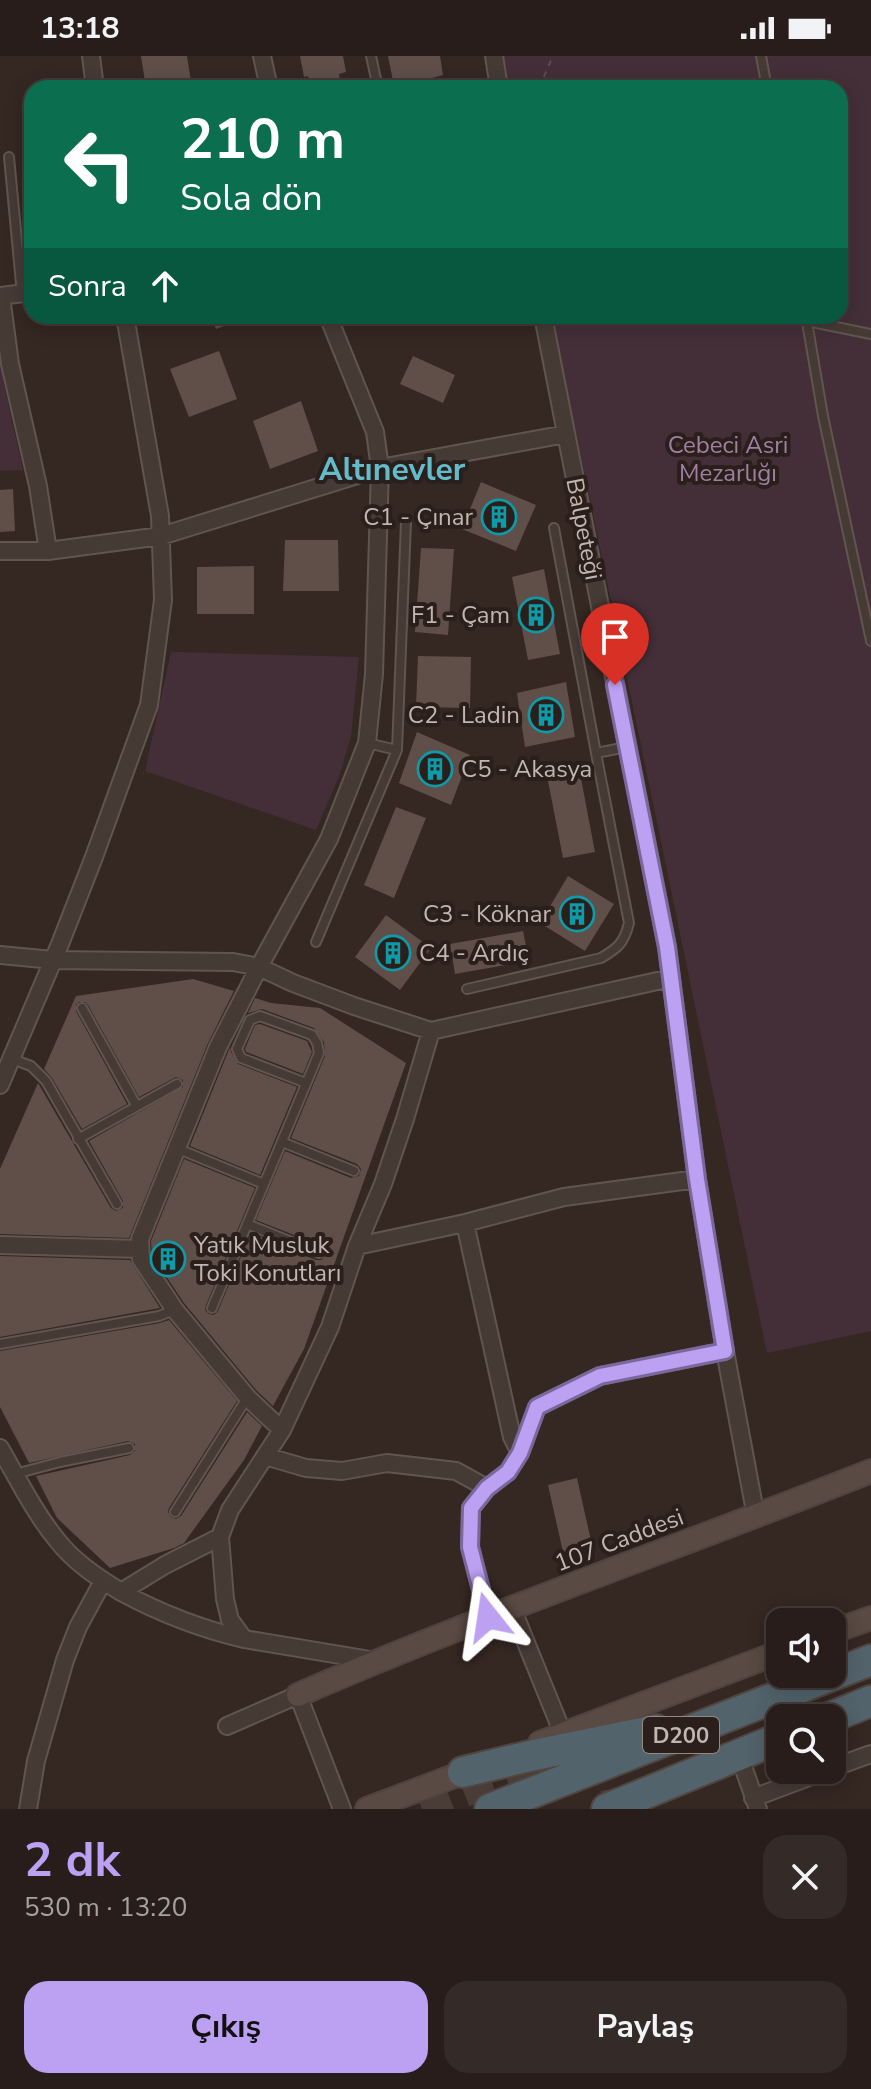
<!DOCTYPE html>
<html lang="tr">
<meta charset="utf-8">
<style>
:root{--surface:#281d1a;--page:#342a27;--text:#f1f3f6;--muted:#a5a2a2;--line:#443b39;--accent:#bca0f2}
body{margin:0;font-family:"Nunito Sans",sans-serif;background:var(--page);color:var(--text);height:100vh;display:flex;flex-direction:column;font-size:30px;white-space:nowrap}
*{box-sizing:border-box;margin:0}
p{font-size:26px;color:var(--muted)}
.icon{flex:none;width:44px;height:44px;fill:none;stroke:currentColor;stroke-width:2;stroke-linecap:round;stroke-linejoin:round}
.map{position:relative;height:1753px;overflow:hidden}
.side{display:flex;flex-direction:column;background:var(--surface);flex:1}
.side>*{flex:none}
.top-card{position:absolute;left:24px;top:24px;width:824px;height:244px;border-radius:24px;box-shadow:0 4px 20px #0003,0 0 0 2px var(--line);background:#0b6e4f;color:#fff;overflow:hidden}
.controls{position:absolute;left:766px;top:1552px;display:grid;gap:16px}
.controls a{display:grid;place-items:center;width:80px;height:80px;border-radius:16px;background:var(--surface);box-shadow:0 4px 20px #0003,0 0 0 2px var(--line);font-size:40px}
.pin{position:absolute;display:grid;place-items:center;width:68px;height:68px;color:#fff;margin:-82px -34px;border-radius:50% 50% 50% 0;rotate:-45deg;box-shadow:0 0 8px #0007}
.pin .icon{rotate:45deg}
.me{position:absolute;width:88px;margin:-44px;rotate:345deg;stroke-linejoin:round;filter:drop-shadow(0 0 6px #0008)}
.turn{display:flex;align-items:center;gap:28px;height:168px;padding:0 24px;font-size:36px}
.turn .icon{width:104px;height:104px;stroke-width:2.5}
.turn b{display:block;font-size:56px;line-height:68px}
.then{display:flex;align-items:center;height:76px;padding:0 24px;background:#0003;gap:16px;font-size:30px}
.round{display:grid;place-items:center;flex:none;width:84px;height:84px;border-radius:24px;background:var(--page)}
.summary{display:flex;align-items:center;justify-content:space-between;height:136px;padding:0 24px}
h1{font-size:48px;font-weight:700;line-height:60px;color:var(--accent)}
.button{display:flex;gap:16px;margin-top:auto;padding:16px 24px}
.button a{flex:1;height:92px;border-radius:24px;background:var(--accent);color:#111;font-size:32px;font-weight:700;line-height:92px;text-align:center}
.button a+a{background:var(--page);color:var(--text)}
.status{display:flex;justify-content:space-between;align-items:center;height:56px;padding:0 40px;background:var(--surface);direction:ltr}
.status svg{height:22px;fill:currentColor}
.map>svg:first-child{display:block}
.green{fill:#442f38}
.building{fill:#5f4f48}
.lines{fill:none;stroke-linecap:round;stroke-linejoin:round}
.highway-tunnel{stroke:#4a3c37;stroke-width:30;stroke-dasharray:30 15;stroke-linecap:butt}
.lane-casing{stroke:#61554f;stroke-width:12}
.street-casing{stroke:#61554f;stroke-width:20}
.secondary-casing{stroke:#4f433e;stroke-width:26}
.highway-casing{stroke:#50453f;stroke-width:34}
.path{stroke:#5d4b4d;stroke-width:2;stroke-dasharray:6 6;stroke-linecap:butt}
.lane{stroke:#463a35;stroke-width:8}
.street{stroke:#463a35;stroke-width:16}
.secondary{stroke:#594a43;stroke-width:22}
.highway{stroke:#53636b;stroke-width:30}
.route-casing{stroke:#7a689d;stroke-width:20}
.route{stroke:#bca0f2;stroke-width:14}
.labels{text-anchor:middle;stroke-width:8;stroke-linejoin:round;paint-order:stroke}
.shield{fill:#2a1f1a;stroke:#958882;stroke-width:2}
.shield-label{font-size:22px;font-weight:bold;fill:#c3b5af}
.park-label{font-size:24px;fill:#9f80a2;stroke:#2a1f1a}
.poi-label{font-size:24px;fill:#c3b5af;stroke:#2a1f1a;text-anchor:end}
.street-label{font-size:24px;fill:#c3b5af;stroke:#2a1f1a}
.district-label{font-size:32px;font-weight:bold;fill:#64bbc9;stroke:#2a1f1a}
</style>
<div class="status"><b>13:18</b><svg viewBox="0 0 49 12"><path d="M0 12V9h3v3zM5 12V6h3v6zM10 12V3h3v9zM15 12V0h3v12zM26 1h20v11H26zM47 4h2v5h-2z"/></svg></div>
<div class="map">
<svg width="871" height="1753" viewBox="0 0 871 1753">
<rect width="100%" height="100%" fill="#352722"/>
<!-- green -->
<path class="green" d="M500,0H871V1275L767,1297L552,260H840V32H505Z
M0,282L3,324L23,414L0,415Z
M171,596L359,601L351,680L340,718L316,774L145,715Z"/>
<!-- building -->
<path class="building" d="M141,0H187L192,32H146Z
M300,0H343L346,16L339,18L340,24L310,29L308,20L304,21Z
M388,0H440L443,19L432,22L433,26L404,32L402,29L394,30Z
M211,260H247V261L216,273Z
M219,295L237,343L189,361L170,313Z
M413,300L455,319L443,347L400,328Z
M301,345L318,395L270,413L253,365Z
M481,426L536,449L516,495L462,473Z
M13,433L15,475L0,476V434Z
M285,484H338L339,535H283Z
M421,492L454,493L448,579L415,576Z
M254,510V558H197V511Z
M544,513L560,598L528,604L512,521Z
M418,600L471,601L470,652L416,651Z
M566,626L575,681L525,691L517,637Z
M417,676L470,699L451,749L399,727Z
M579,712L595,796L563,802L547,720Z
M396,751L426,762L394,842L364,829Z
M568,820L614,848L585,895L540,867Z
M386,859L431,892L400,934L355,901Z
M523,875L529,905L455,918L450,888Z
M193,923L234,935L208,987L129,1182L0,1178V1113L38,1027L111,1152L116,1155L123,1152V1145L89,1085L183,1031V1024L176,1021L139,1041L88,949L85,946H79L76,949V955L127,1048L82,1073L52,1022L44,1013L76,940Z
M255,942L271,947L320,952L406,1007L304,1293L273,1350L256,1334L184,1247L152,1199L151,1185L184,1103L255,1132L206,1249L205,1254L209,1258L214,1259L218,1255L251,1177L316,1204H321L325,1200L326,1195L322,1190L256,1164L285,1095L351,1122L359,1120L361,1113L357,1108L291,1082L325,1000L324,986L314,972L262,953L248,957Z
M260,968L307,985L312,996L303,1018L246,996L245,993L255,969Z
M230,991L231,996L238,1008L297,1031L260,1119L190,1090Z
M0,1200L130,1204L160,1252L0,1281Z
M169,1264L237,1345L169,1452L168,1456L171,1461L176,1463L181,1460L247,1356L262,1370L244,1404L184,1487L174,1492L110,1512L57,1462L36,1420L130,1399L135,1395V1388L128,1385L29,1407L0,1351V1295L160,1267Z
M577,1422L592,1489L563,1496L548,1429Z"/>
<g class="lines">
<!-- highway-tunnel -->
<path class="highway-tunnel" d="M422,1753L475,1732L576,1698C582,1697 591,1694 596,1697C612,1705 617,1738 618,1753"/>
<!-- lane casing -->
<g class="lane-casing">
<path id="lane" d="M371,0L378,32
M761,0L767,32
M9,101L22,238
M806,260L823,360L871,585
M807,265L871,278
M554,472L596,697L627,691
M367,687L397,694L406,466
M316,886L397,694
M467,933L601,902C618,892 624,887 629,867L596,697
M82,952L136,1049
M12,1003L31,1010L46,1025L117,1148
M78,1083L177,1028
M282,1086L354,1115
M176,1092L264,1128
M247,1168L319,1197
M212,1252L319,997L317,987L312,979L260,960L250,964L237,993L241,1002L306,1027
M0,1288L159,1260L174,1254
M15,1418L60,1406L129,1392
M175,1456L247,1342"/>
</g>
<!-- street casing -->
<g class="street-casing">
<path id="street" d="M91,0L95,32
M262,0L269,32
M494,0L499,32
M0,240L32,236
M1,240L10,308L38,430L48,495
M543,260L667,891L697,1123L725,1295L756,1461
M0,495H48L161,480L380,412L566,378
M0,899L53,904L233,906L259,911L293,927L354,950L431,975
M0,1029L60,888L94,801L149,649L163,544L160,460L125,260
M465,1167L512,1381L520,1397
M0,1189L140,1193
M357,1190L465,1167L564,1141L697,1123
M282,1374L248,1342L175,1254L141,1203L140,1183L218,991L259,911L329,783L367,687L374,618L380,412L375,376L328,260
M0,1392C18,1423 34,1456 57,1484C74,1506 97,1521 121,1536L165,1509L220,1481
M265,1400L306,1412L342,1415L387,1407L456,1415L487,1432
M121,1536C160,1557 201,1573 244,1583
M512,1552L563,1678
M488,1561L470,1491L471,1452L487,1432L508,1416L520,1397L537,1351L600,1320L725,1295
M376,1605L244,1583L230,1564L225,1543L220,1481L230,1454L282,1374L330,1271L357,1190L383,1128L405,1063L431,975L671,922
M227,1670L298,1639L342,1753
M739,1699L758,1753
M832,1712L871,1698
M753,1742L828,1714
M28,1753L36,1705L65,1604L78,1571L103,1525"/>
</g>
<!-- secondary casing -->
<g class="secondary-casing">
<path id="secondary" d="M832,1576L871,1562
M298,1639C486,1557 680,1491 871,1415
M540,1687L780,1596
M367,1753L478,1711"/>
</g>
<!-- highway casing -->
<g class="highway-casing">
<path id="highway" d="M829,1662L871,1645
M463,1716L530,1700L656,1674
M490,1753L871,1604
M607,1753L780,1682"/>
</g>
<!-- path -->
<path class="path" d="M539,32L553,0"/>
<!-- lane -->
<use href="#lane" class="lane"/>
<!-- street -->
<use href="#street" class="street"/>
<!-- secondary -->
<use href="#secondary" class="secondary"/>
<!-- highway -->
<use href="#highway" class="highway"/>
</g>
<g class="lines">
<!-- route casing -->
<g class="route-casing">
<path id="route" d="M488,1561L470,1491L471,1452L487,1432L508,1416L520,1397L537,1351L600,1320L725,1295L697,1123L667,891L615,629"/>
</g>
<!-- route -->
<use href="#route" class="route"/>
</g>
<!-- icons -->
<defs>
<g id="building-ring" transform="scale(1.8)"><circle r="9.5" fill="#2a1f1a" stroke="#0f9aa8" stroke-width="1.5"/><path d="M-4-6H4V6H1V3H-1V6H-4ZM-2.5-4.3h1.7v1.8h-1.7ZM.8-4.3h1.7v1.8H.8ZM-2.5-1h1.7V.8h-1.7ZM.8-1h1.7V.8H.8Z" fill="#0f9aa8"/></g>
</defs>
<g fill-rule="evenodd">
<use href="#building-ring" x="499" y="461"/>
<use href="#building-ring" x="536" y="559"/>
<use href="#building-ring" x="546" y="659"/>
<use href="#building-ring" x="435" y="713"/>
<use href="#building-ring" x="577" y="858"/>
<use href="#building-ring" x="393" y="897"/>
<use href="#building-ring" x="168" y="1203"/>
</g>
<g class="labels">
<!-- shield labels -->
<rect class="shield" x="643" y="1661" width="76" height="36" rx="6"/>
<g class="shield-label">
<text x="681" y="1687">D200</text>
</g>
<!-- park labels -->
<g class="park-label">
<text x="728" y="397">Cebeci Asri<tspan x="728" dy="28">Mezarlığı</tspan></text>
</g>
<!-- poi labels -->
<g class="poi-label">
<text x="473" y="469">C1 - Çınar</text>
<text x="510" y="567">F1 - Çam</text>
<text x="520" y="667">C2 - Ladin</text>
<text x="461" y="721" text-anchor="start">C5 - Akasya</text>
<text x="551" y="866">C3 - Köknar</text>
<text x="419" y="905" text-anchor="start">C4 - Ardıç</text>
<text x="194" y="1197" text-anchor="start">Yatık Musluk<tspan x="194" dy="28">Toki Konutları</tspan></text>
</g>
<!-- street labels -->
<g class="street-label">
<text transform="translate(584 473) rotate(79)" y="8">Balpeteği</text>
<text transform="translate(619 1484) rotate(-21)" y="8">107 Caddesi</text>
</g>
<!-- district labels -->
<g class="district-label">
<text x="392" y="424">Altınevler</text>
</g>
</g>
</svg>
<div class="controls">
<a><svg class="icon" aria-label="sound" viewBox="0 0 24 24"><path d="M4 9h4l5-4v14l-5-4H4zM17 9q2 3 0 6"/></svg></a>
<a><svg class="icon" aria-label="search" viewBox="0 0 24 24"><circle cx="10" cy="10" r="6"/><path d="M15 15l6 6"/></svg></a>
</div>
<div class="pin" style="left:615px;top:629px;background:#d93025"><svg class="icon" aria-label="arrive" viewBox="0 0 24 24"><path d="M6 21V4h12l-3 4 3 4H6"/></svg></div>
<svg class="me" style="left:488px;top:1561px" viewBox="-20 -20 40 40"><path d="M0-17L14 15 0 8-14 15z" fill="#bca0f2" stroke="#fff" stroke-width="4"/></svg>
<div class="top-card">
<div class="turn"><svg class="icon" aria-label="left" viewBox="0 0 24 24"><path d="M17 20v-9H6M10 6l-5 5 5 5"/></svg><div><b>210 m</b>Sola dön</div></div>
<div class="then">Sonra<svg class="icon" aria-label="ahead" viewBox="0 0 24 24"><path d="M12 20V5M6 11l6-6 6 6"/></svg></div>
</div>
</div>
<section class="side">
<div class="summary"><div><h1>2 dk</h1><p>530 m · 13:20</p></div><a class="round"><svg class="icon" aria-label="close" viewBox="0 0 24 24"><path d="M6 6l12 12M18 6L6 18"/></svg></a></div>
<div class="button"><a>Çıkış</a><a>Paylaş</a></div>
</section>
